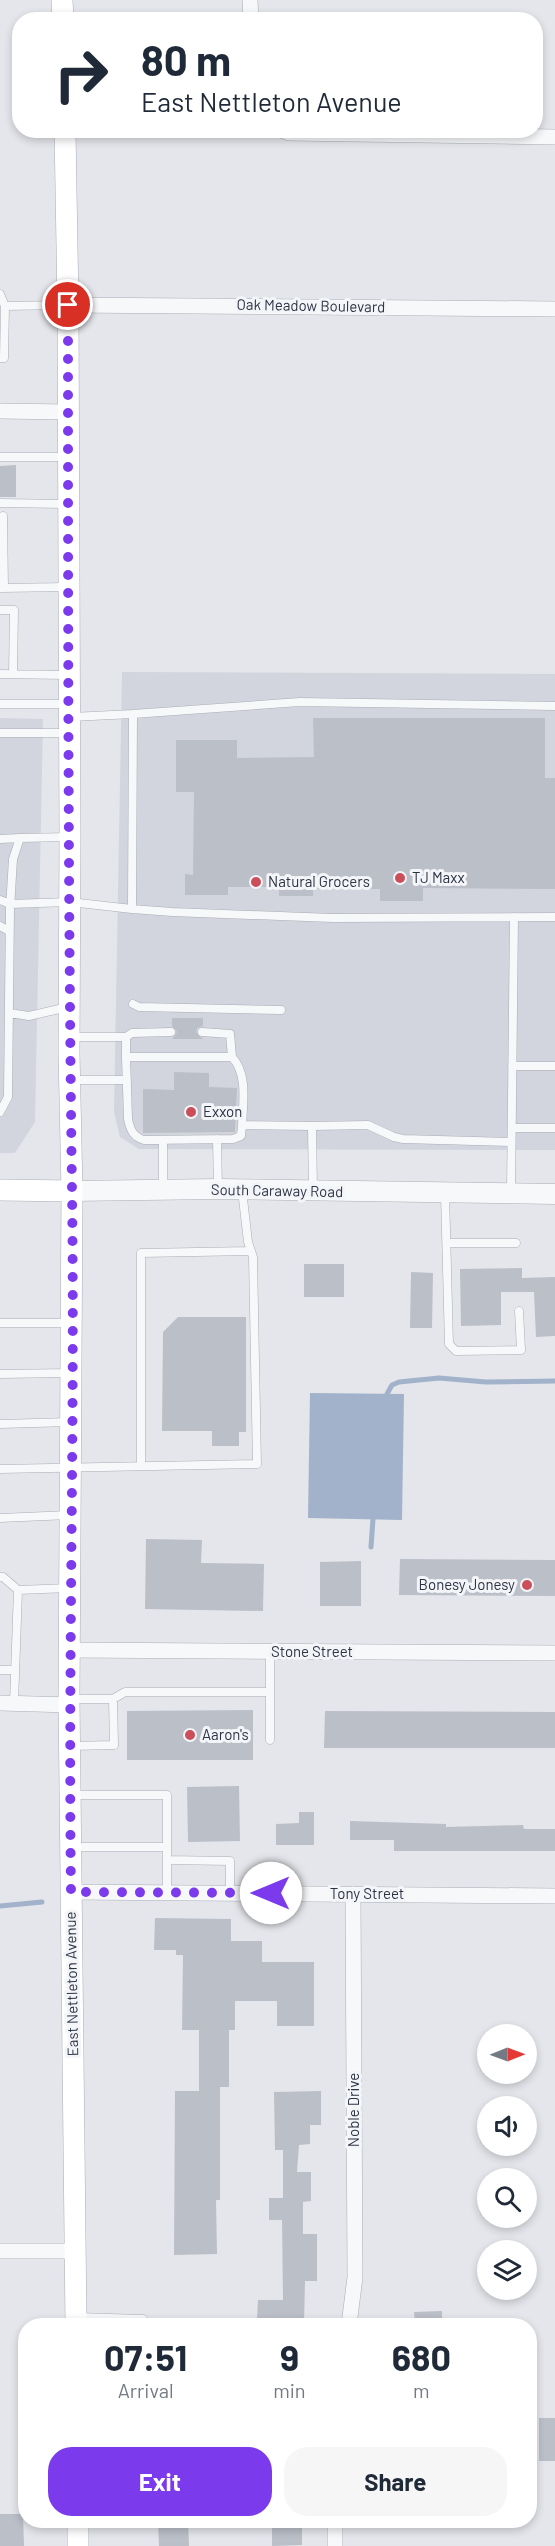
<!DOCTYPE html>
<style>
:root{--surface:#fff;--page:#f6f6f7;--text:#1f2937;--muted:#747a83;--accent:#7c3aed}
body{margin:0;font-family:Barlow,sans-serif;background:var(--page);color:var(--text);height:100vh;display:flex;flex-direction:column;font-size:22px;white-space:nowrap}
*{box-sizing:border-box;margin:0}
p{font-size:20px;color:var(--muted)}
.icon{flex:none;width:33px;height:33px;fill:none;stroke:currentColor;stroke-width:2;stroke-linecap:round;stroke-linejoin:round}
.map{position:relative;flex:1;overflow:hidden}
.drawer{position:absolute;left:18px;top:2318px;width:519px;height:210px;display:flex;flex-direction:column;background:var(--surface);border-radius:24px;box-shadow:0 3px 9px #0003}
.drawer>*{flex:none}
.top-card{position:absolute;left:12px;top:12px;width:531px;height:126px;border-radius:24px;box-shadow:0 3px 9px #0003;background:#fff;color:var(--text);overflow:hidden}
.needle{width:39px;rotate:89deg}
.fabs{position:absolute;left:477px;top:2024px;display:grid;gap:12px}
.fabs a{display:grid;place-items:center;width:60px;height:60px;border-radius:50%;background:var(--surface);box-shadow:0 3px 9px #0003;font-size:30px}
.pin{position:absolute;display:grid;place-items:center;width:51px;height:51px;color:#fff;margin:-26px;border:3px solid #fff;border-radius:50%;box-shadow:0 2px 6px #0007}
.me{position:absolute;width:66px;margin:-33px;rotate:270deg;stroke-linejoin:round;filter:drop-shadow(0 0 4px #0008)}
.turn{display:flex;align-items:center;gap:21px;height:126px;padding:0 30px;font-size:27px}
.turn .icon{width:78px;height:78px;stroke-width:2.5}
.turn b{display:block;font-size:42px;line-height:51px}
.eta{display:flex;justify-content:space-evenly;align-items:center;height:102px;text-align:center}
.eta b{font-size:36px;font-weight:700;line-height:42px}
.primary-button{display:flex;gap:12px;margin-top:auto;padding:12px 30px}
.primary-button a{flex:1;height:69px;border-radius:24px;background:var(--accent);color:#fff;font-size:24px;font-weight:700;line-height:69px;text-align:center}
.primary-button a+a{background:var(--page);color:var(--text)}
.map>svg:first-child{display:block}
.built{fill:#d2d5dd}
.water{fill:#a1b2ca}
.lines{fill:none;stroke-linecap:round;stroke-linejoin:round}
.stream{stroke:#a1b2ca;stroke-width:5}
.building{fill:#bbbfc8}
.service-casing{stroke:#a9adb5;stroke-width:9}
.minor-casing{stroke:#a9adb5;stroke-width:16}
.tertiary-casing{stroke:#a9adb5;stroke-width:21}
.secondary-casing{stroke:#a9adb5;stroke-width:22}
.service{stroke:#f7f8fa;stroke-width:8}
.minor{stroke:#f7f8fa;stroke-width:15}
.tertiary{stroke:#f7f8fa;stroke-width:20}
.secondary{stroke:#fff;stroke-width:21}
.route{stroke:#7c3aed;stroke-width:10;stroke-dasharray:0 18}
.poi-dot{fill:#ca4f5b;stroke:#f4f5f8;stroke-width:2}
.labels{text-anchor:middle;stroke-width:6;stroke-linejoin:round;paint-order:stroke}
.street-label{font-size:15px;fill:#2c3343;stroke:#f4f5f8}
.poi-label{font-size:15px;fill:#2c3343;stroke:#f4f5f8;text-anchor:start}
</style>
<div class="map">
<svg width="555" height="2546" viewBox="0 0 555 2546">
<rect width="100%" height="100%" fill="#e4e6eb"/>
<!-- built -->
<path class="built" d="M122,672L555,674V1150L139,1149L120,1137L114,1112Z
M0,718L43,719L35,1122L15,1153H0Z"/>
<!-- water -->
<path class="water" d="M310,1393L404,1394L402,1520L308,1518Z"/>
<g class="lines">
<!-- stream -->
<path class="stream" d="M387,1394L392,1385L399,1382L439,1378L486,1382L555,1381
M371,1547L373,1519
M0,1906L42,1902"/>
</g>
<!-- building -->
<path class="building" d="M16,465V497H0V466Z
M313,718H545V778H555V889L423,888V901H380V889H313V896H279V887H228V895H185V874L193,875L194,792H176V740H237V758L314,757Z
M172,1018H203V1026L197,1028L196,1032L203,1039H172L177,1032L172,1026Z
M174,1072L209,1073V1087L237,1088L235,1132L143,1133V1089L174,1090Z
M304,1264H344V1297H304Z
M522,1268V1278L555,1277V1336L536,1337L534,1292H501V1325L461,1326L460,1269Z
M411,1272L433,1273L432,1328H410Z
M178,1317H246V1432H239V1446H212V1431H162L163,1332Z
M146,1539L202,1540L201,1563L264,1564L263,1611L145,1609Z
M400,1559L555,1560V1596L399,1595Z
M361,1561V1606H320V1562Z
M253,1710V1760H127V1711Z
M325,1711L555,1712V1748H324Z
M239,1786L240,1841L188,1842L187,1787Z
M299,1812H314V1845H276V1824L299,1823Z
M350,1821L446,1824V1827L523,1825L524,1829H555V1851H394V1840H350Z
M155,1918L231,1919V1941H262V1962H314V2026H277V2001H235V2030H229V2087H220V2200H216L217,2254L174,2255L175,2091H199V2030H182L183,1955H176V1950H154Z
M321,2091V2125H310V2144L299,2145L297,2172H311V2201L303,2202V2234H317V2281H305L304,2325H269V2320H257L258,2300H283L282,2220H269V2198H283V2150H275L274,2092Z
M442,2311V2325H415L414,2312Z
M539,2418H555V2461H539Z
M0,2514H23L24,2546H0Z
M158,2520H188L189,2546H159Z
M272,2520L302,2522V2545L272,2546Z"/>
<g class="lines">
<!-- service casing -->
<g class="service-casing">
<path id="service" d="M0,294L5,306L66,305
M0,358H4L5,306
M0,457H67
M0,503L66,504
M3,516L4,588
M1,588L67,587
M0,610H14L13,674
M0,674L67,675
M0,704H68
M133,714L300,702L555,706
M0,733H68
M0,839L20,838
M0,900L10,904L70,902L132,909L133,714L71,717
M132,909L172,912L332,918L555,917
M0,926L9,931
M133,1004L139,1007L281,1010
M9,1013L29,1016L68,1007
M202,1032L230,1034L232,1057
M71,1037H126V1057H232C248,1074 243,1103 242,1125L312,1126
M126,1037L132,1033L171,1032
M126,1057L128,1119C130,1129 133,1137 144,1140L233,1139L241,1136L242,1125
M512,1066H555
M71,1080H127
M0,1112L8,1097L10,908L13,859L20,838L68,837
M512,1128H555
M217,1139L218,1189
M163,1189V1140
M313,1191L312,1126L368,1125L394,1137L403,1139L511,1142
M511,1192L514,917
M445,1193L449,1344L456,1351L521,1350L519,1311
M447,1243H516
M0,1323H70
M0,1374L70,1373
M0,1424L70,1422
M141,1465V1253L251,1251
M0,1469L257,1464L253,1257L248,1242L242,1190
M0,1518L69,1515
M0,1577H3L18,1590L69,1588
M270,1652V1692
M0,1670H15
M70,1699H113L114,1745L71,1746
M113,1699L125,1692H270V1740
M14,1703L18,1590
M72,1795H167V1860
M73,1847H167
M167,1892V1860L230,1861V1893
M76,2317L143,2319V2325"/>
</g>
<!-- minor casing -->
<g class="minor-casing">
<path id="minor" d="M250,0L251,20
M281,130L289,133L555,137
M68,305L555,309
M0,411L67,412
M70,1650L555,1653
M0,1703L70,1705
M71,1892L555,1896
M0,2251H75
M349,2325L355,2277L353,1894
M335,2520V2546"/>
</g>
<!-- tertiary casing -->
<g class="tertiary-casing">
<path id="tertiary" d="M72,1191L218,1189L555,1194"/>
</g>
<!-- secondary casing -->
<g class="secondary-casing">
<path id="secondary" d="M62,0L63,20
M65,130L68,305L70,837L69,1053L72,1191L69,1699L76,2325
M0,1190L72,1191
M78,2520V2546"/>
</g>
<!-- service -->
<use href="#service" class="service"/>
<!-- minor -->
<use href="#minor" class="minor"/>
<!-- tertiary -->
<use href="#tertiary" class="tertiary"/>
<!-- secondary -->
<use href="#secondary" class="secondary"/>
</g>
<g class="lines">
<!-- route -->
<path class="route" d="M68,305C68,600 68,895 72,1190C75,1424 68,1658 71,1892L271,1893"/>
</g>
<!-- markers -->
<g class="poi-dot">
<circle cx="400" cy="878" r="6"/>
<circle cx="256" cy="882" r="6"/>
<circle cx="191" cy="1112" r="6"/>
<circle cx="527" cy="1585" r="6"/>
<circle cx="190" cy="1735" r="6"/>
</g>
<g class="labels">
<!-- street labels -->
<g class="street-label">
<text transform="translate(311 306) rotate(1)" y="5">Oak Meadow Boulevard</text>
<text transform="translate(277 1191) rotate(1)" y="5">South Caraway Road</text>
<text x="312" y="1657">Stone Street</text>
<text x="367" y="1899">Tony Street</text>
<text transform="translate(72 1984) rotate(-91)" y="5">East Nettleton Avenue</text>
<text transform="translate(354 2110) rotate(-90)" y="5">Noble Drive</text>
</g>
<!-- poi labels -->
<g class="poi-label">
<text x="412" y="883">TJ Maxx</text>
<text x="268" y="887">Natural Grocers</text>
<text x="203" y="1117">Exxon</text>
<text x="515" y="1590" text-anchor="end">Bonesy Jonesy</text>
<text x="202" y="1740">Aaron's</text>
</g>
</g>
</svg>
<div class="fabs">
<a><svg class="needle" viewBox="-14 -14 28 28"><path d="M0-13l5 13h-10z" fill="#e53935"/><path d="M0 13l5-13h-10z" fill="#747a83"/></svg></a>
<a><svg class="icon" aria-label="sound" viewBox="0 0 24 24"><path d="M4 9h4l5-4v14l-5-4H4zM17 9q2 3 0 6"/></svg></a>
<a><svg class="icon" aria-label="search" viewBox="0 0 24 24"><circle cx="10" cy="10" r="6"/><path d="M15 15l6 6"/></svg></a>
<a><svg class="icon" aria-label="layers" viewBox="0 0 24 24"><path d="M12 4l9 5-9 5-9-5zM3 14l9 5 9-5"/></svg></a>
</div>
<div class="pin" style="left:68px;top:305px;background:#d93025"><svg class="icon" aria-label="arrive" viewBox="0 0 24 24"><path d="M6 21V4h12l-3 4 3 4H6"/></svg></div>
<svg class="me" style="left:271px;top:1893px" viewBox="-20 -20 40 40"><circle r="19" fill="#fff"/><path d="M0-13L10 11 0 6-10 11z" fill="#7c3aed"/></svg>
<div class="top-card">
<div class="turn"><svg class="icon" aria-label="right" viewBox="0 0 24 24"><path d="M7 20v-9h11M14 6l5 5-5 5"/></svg><div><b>80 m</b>East Nettleton Avenue</div></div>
</div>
<section class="drawer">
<div class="eta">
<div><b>07:51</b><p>Arrival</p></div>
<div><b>9</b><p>min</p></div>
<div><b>680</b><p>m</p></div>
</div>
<div class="primary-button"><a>Exit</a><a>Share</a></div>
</section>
</div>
